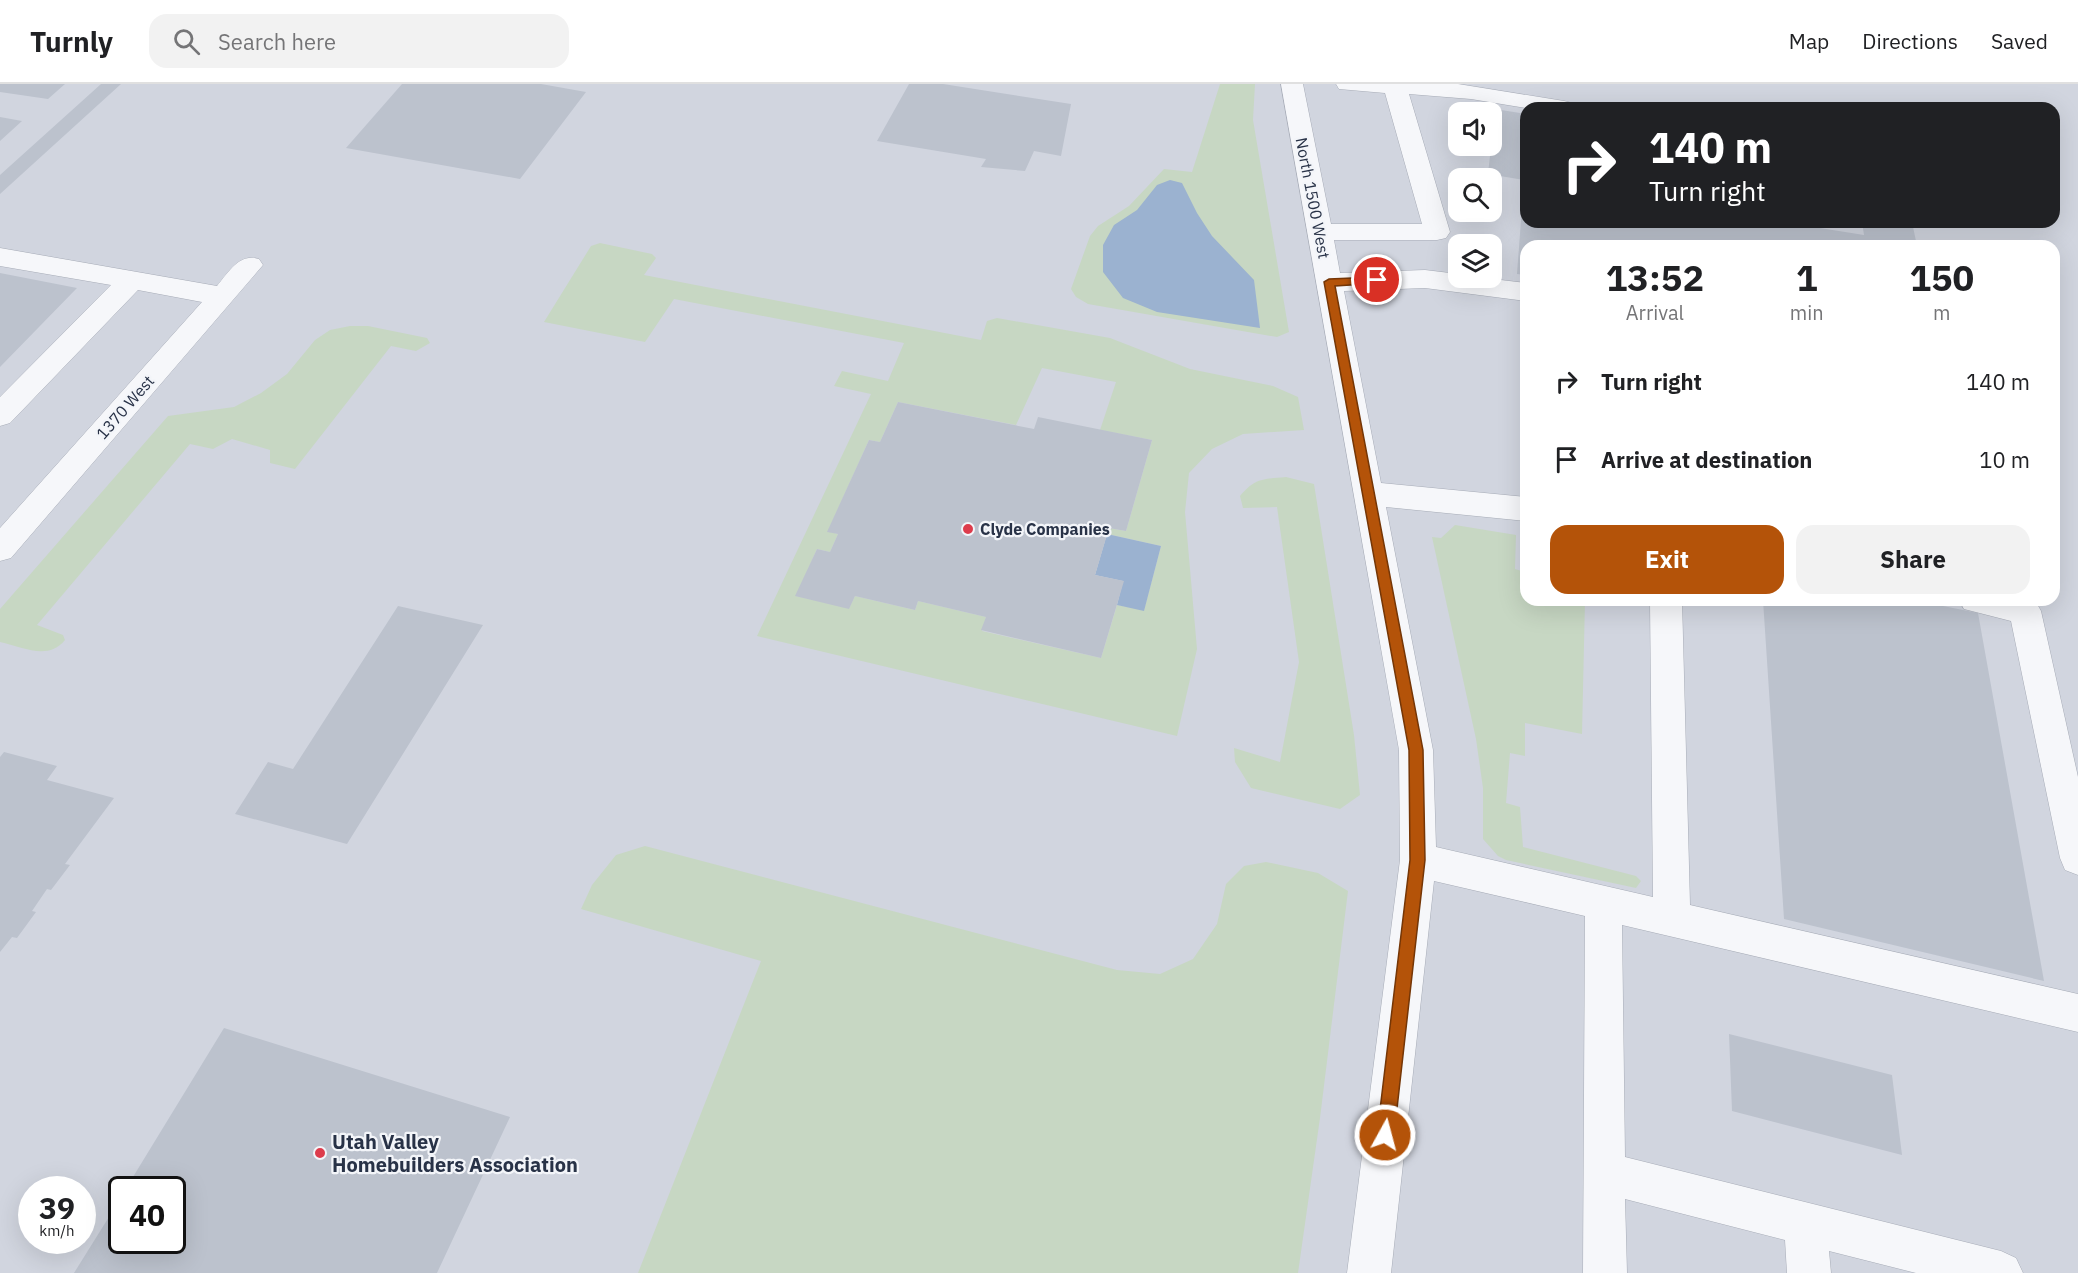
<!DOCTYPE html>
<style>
:root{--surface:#fff;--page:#f2f2f2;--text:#202124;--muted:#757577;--line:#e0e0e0;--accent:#b45309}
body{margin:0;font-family:"IBM Plex Sans",sans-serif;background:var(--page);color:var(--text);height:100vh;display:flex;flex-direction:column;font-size:22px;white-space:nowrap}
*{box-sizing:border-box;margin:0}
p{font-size:20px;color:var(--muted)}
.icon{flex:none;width:33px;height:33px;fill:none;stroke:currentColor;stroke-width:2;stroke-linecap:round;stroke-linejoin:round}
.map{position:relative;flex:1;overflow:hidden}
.side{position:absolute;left:1520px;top:156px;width:540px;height:366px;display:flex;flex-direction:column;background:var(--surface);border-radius:18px;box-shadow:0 6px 24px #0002}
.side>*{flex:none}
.banner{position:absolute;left:1520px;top:18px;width:540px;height:126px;border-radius:18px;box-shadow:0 6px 24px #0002;background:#202124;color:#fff;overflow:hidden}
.fabs{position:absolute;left:1448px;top:18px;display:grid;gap:12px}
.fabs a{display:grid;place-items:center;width:54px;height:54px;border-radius:12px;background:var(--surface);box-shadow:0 6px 24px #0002;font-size:30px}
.speed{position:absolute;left:18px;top:1092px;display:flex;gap:12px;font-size:30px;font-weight:700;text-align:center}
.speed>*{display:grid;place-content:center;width:78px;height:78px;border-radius:50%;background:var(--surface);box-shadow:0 6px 24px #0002;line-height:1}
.speed small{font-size:15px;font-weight:400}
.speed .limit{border:3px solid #111;border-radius:9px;background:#fff;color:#111}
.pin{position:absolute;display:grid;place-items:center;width:51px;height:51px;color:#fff;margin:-26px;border:3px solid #fff;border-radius:50%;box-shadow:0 2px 6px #0007}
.me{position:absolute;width:66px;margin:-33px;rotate:7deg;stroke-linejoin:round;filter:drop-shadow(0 0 4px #0008)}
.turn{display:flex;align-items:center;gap:21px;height:126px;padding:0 30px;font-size:27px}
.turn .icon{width:78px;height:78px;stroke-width:2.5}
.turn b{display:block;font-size:42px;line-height:51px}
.eta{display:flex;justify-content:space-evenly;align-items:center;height:102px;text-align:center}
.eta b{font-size:36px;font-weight:800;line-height:42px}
.cta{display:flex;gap:12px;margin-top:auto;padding:12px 30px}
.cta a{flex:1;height:69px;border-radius:18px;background:var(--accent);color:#fff;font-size:24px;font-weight:800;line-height:69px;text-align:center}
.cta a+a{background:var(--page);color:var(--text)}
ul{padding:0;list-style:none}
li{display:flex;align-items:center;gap:18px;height:78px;padding:0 30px}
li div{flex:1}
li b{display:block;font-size:22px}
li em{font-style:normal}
header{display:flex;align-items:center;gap:36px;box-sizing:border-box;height:84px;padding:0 30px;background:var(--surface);border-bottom:2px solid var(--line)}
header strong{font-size:28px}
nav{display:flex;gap:33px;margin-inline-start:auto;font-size:21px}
.search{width:420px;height:54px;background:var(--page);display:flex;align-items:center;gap:15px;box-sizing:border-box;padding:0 21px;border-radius:18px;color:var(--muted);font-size:22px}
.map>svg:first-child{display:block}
.built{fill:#d1d5df;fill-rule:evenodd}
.green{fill:#c7d7c3;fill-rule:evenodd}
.water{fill:#9bb2d0}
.building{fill:#bcc2cd}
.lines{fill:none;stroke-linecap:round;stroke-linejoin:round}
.minor-casing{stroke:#a7acb7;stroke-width:1}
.minor{fill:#f6f7fa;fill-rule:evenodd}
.route{fill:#b45309;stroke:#753606;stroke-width:1.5}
.poi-dot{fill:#dd3c4c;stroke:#f3f5f9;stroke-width:2}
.labels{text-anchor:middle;stroke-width:4.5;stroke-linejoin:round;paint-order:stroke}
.street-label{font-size:16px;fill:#283247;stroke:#f3f5f9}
.poi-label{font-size:16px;font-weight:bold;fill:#283247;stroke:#f3f5f9;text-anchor:start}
.near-poi-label{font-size:20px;font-weight:bold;fill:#283247;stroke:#f3f5f9;text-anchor:start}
</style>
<header>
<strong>Turnly</strong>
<div class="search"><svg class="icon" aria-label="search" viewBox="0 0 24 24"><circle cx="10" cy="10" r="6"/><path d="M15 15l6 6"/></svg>Search here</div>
<nav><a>Map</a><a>Directions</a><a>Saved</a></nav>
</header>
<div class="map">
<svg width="2078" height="1189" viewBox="0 0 2078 1189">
<rect width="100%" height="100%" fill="#e3e6ec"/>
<!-- built -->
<path class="built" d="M0,0H2078V1189H0ZM1526,24H2054V138H1526ZM1458,28H1491V62H1458ZM1458,94H1491V128H1458ZM1458,160H1491V194H1458ZM1526,162H2054V516H1526ZM32,1106H82V1156H32ZM122,1106H172V1156H122Z"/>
<!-- green -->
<path class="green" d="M1220,0H1255L1253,36L1289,248L1277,253L1088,220L1076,213L1071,205L1090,152L1098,142L1129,122L1164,85L1192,88Z
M600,159L652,170L656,174L644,191L981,256L987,237L997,234L1110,254L1190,285L1273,302L1298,313L1304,346L1243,350L1212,365L1189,389L1185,428L1197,565L1177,652L757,552L871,310L834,302L842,287L888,297L904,259L674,215L645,258L544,238L591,162ZM1042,284L1116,298L1100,346L1152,356L1126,447L1109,444L1107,450L1161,462L1144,526L1117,521L1101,574L982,547L986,533L918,517L915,526L855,512L849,524L796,512L817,465L830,468L838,450L828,447L869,356L880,358L898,318L1016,341Z
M350,242H368L427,254L430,259L416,267L391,262L295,385L270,379V366L232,355L213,365L190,360L37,541L63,551L65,556C48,577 23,563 0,558V525L168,332L234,323L261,309L287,290L315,256L330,246Z
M1286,393L1314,400L1354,651L1360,711L1340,725L1251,704L1235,678L1234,664L1280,678L1299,578L1277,423L1243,424L1240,412C1255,394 1263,395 1286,393Z
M1455,441L1516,451L1515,485L1525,488L1526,516H1585L1582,650L1525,639V672L1510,669L1506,719L1520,723L1523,763L1636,792L1641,797L1636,804L1506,776L1498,772L1483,755V704L1476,655L1432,453L1441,454Z
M645,762L1117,886L1160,890L1193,875L1217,840L1226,800L1244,782L1266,778L1318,789L1348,807L1320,1034L1298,1189H638L761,877L581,825L592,801L616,771Z"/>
<!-- water -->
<path class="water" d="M1170,96L1182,99L1197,129L1212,152L1254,196L1260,244L1157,228L1123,214L1103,188V161L1114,141L1137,126L1157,101Z
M1107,450L1161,462L1144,527L1117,521L1123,497L1095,491Z"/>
<!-- building -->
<path class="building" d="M0,0H65L48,15L0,8Z
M101,0H121L0,110V91Z
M402,0H541L586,8L520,95L346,64Z
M909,0H943L1071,20L1061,72L1034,67L1025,87L981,83L986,75L877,57Z
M1495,25L1526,30V138H1782L1864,151L1862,138H1912L1917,162H1526V191L1517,190L1524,96L1488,90Z
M0,33L22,37L0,57Z
M0,189L77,204L0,283Z
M898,318L1034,345L1038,333L1152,356L1126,447L1109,444L1095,491L1124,497L1101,574L981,546L986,533L918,517L915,526L855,512L849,525L795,512L817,465L830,468L838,450L827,448L869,356L880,358Z
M1763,516H1913L1978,529L2044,897L1784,835Z
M398,522L483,541L347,760L235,730L268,678L293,685Z
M4,668L57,682L47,696L114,714L65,780L70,781L51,806L47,805L32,827L36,828L17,854L12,853L0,868V673Z
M224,944L510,1033L437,1189H74L122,1112V1156H172V1106H125Z
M1729,950L1892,991L1902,1071L1732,1027Z"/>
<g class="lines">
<!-- minor casing -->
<g class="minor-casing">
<path id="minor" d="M1281,0H1303L1331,140H1422L1385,9L1339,5L1336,0H1458L1564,17L1572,19L1576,24H1526L1471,15L1409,10L1450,148L1446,154L1437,156H1334L1340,189L1425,186L1458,190V194H1484L1526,199V217L1425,204L1344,207L1381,399L1526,413V437L1386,423L1433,666L1436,763L1653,813L1650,516H1682L1690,821L2078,910V948L1622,841L1625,1073L2001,1167L2016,1174L2023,1189H1916L1829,1167L1831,1189H1787L1785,1156L1625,1115L1627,1189H1583L1585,832L1434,797L1391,1189H1347L1400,776L1399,666Z
M0,164L217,202C229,188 239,169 259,175L263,181L11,474L0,477V444L202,218L138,206L10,339L0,342V313L111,201L0,182Z
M1959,516H2032L2036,518L2041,527L2078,693V791L2065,786L2060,774L2011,537L1964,525Z"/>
</g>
<!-- minor -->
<use href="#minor" class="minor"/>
</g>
<!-- route -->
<path class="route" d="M1377,193L1383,196L1381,199L1335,202L1423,666L1425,776L1394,1051L1391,1057L1385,1060L1379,1057L1377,1051L1410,776L1409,666L1324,198L1329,195Z"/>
<!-- markers -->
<g class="poi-dot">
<circle cx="968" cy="445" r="6"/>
<circle cx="320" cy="1069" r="6"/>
</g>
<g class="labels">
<!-- street labels -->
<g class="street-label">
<text transform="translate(1313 114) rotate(79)" y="6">North 1500 West</text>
<text transform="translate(125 323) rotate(-49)" y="6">1370 West</text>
</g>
<!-- poi labels -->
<g class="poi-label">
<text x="980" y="451">Clyde Companies</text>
</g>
<!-- near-poi labels -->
<g class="near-poi-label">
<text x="332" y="1065">Utah Valley<tspan x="332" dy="23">Homebuilders Association</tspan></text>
</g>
</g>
</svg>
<div class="fabs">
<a><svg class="icon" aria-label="sound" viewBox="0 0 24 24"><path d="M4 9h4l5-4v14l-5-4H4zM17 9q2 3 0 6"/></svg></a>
<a><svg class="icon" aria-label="search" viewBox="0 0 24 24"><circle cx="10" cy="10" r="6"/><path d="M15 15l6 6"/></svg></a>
<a><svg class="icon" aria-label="layers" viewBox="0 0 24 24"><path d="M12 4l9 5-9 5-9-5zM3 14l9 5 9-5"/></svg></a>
</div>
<div class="speed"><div>39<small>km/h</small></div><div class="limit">40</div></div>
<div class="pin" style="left:1377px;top:196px;background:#d93025"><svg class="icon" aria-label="arrive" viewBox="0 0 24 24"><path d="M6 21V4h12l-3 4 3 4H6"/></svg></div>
<svg class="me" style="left:1385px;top:1051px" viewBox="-20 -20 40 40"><circle r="17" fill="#b45309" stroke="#fff" stroke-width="3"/><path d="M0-11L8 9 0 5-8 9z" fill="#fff"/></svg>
<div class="banner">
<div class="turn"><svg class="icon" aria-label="right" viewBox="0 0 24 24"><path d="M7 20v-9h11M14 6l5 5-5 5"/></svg><div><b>140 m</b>Turn right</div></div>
</div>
<section class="side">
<div class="eta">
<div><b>13:52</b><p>Arrival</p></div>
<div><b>1</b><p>min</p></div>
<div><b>150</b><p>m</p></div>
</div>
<ul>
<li><svg class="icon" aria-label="right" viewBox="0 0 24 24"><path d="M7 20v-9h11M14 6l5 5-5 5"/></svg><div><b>Turn right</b></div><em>140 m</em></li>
<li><svg class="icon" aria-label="arrive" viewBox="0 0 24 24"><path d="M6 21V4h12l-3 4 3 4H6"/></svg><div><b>Arrive at destination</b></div><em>10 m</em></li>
</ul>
<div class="cta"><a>Exit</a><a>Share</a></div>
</section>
</div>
